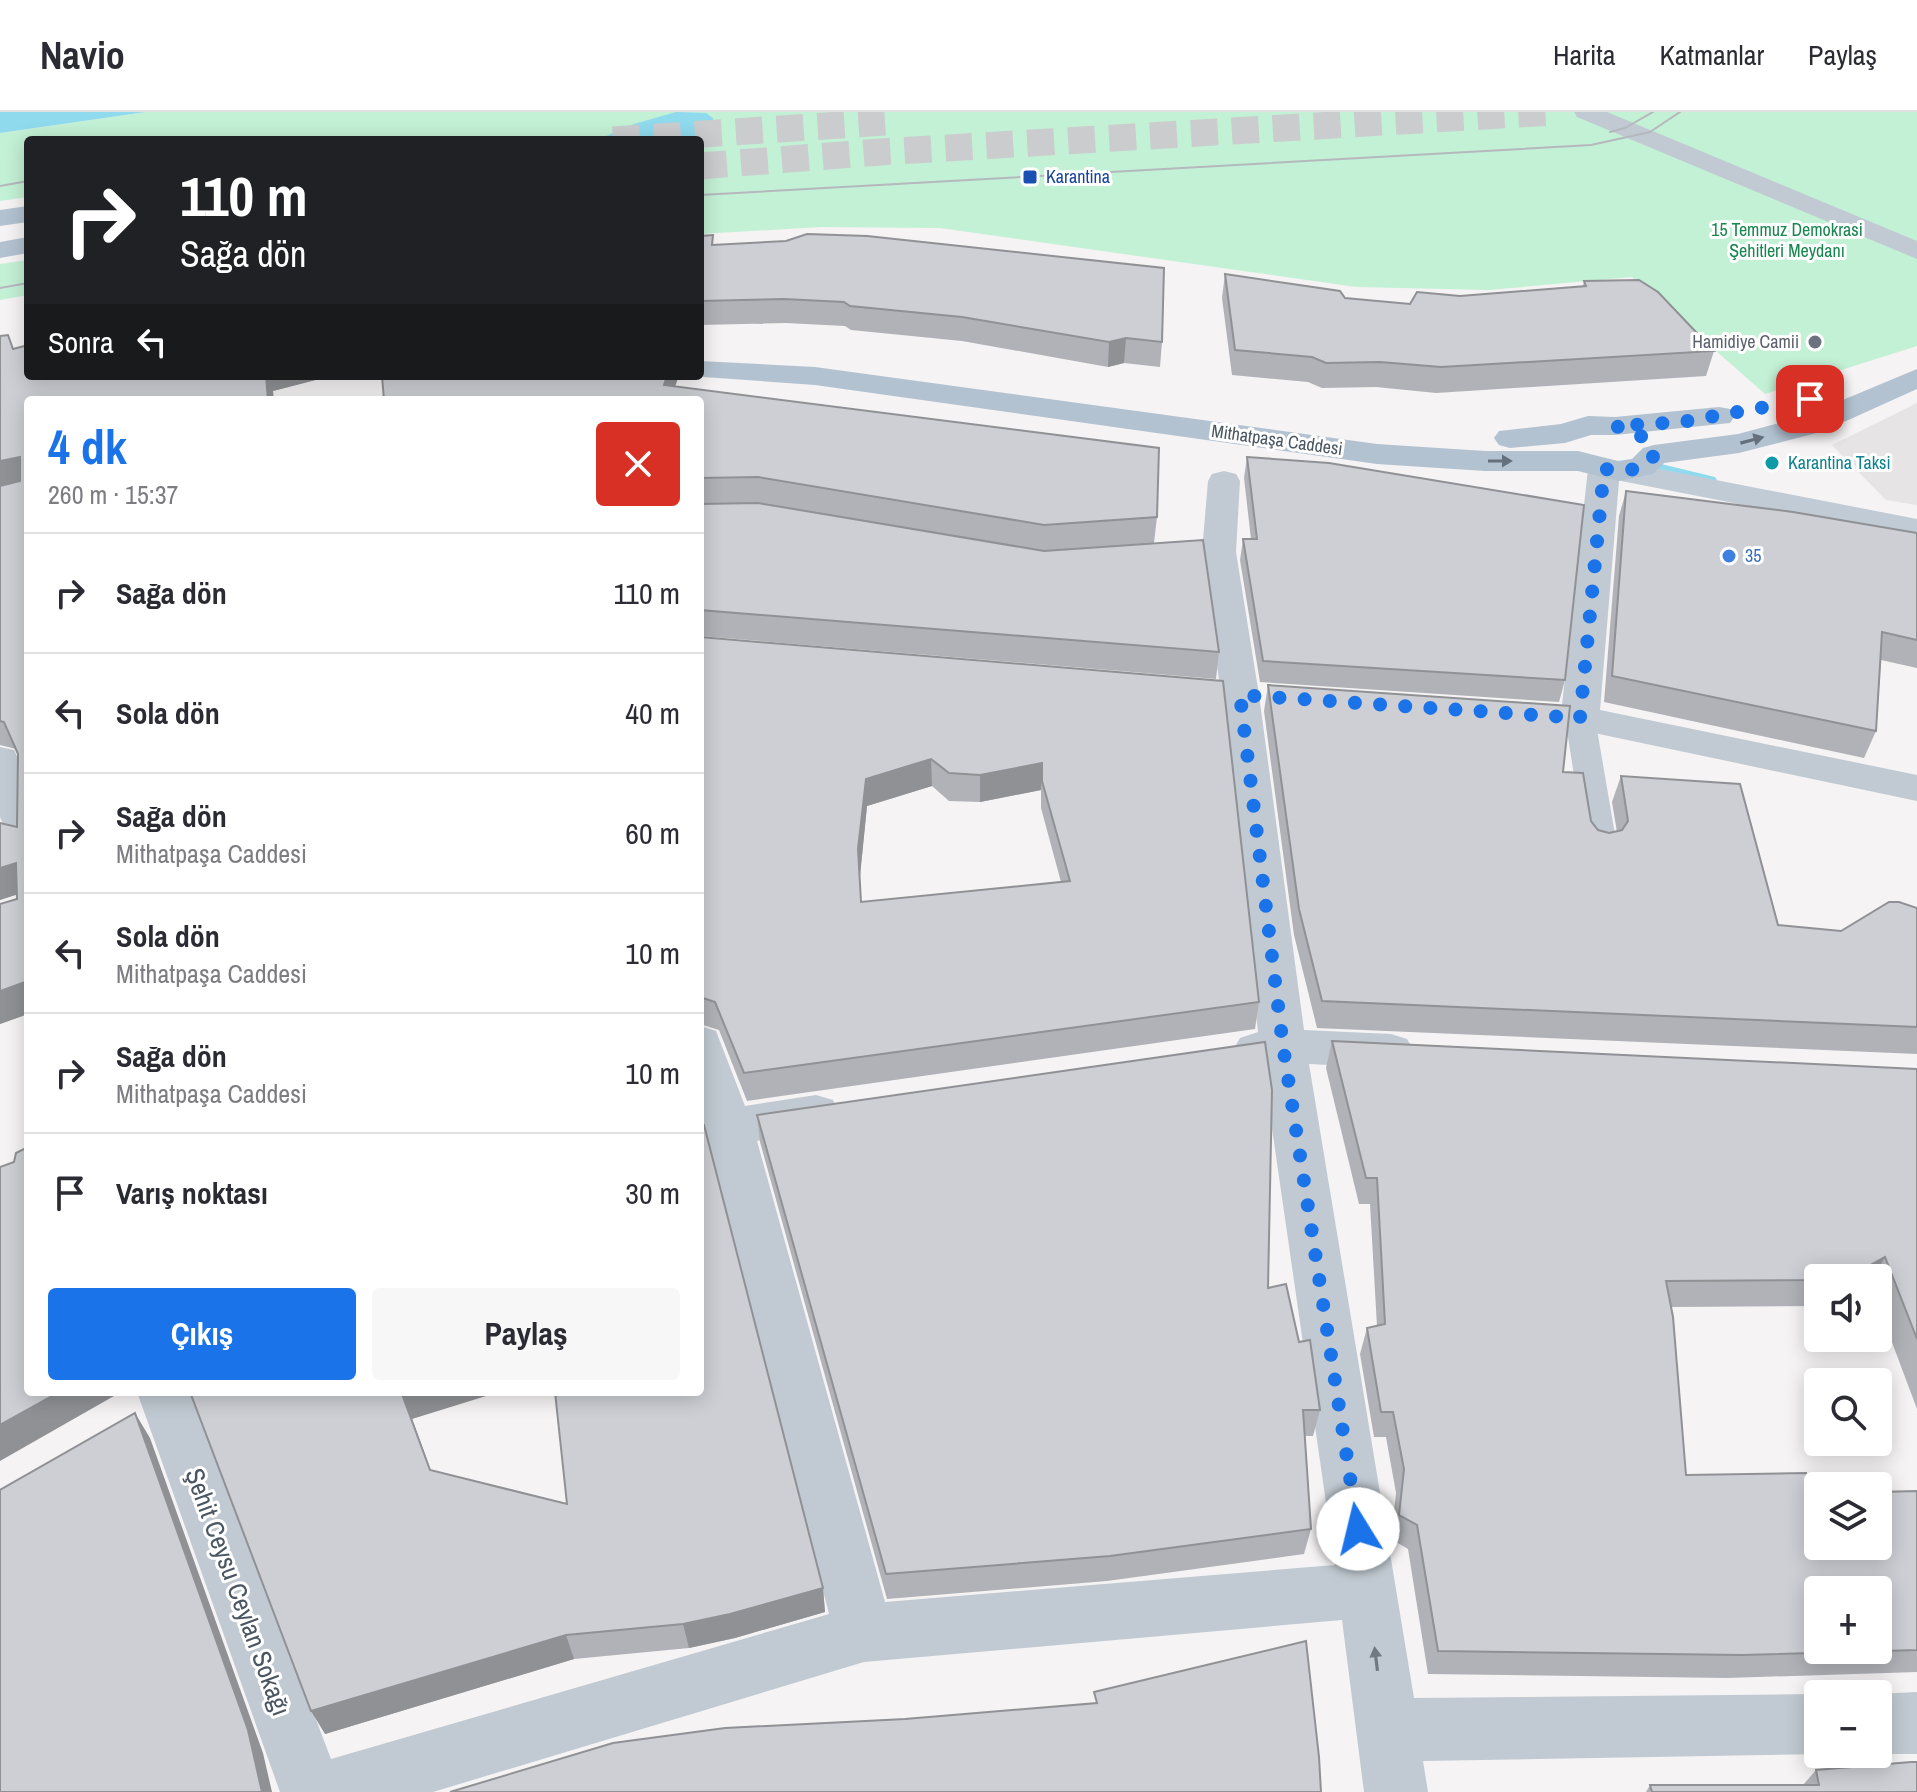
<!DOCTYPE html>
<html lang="tr">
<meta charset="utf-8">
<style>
:root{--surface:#fff;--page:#f7f7f7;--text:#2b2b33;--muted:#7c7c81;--line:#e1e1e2;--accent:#1a73e8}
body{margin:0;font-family:"Archivo Narrow",sans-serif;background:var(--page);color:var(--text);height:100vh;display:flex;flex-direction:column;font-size:30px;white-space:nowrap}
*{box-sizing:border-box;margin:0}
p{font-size:26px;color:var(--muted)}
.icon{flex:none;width:44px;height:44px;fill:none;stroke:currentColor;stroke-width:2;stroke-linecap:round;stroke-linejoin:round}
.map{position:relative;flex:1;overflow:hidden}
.drawer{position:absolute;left:24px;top:284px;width:680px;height:1000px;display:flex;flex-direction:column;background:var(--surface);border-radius:8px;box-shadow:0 4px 20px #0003}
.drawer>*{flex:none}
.banner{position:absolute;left:24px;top:24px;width:680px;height:244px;border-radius:8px;box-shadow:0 4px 20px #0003;background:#202124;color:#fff;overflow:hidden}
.fabs{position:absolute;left:1804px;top:1152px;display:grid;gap:16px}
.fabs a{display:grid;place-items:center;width:88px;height:88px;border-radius:8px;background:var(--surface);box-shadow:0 4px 20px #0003;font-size:40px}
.pin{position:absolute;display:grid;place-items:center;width:68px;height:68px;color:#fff;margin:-34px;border-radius:16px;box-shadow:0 4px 12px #0006}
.me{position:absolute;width:88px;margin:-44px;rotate:351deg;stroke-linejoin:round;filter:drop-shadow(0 0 6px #0008)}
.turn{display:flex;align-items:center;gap:28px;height:168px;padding:0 24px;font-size:36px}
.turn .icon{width:104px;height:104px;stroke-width:2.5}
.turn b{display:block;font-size:56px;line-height:68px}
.then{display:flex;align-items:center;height:76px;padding:0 24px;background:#0003;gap:16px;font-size:30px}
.round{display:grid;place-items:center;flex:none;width:84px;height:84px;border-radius:8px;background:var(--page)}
.summary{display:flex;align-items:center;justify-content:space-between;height:136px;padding:0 24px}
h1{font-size:48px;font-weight:700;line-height:60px;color:var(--accent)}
.primary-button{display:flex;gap:16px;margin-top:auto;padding:16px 24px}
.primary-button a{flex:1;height:92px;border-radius:8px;background:var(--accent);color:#fff;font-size:32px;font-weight:700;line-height:92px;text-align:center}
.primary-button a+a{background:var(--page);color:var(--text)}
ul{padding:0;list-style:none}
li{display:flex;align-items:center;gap:24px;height:120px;padding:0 24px;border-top:2px solid var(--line)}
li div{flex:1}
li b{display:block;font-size:30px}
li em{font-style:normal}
header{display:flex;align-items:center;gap:48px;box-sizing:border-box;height:112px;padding:0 40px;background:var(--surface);border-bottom:2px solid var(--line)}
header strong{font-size:38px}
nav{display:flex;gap:44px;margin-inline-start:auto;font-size:28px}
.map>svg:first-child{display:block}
.education{fill:#e6e4e5}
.green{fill:#c3f1d5}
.water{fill:#90daee}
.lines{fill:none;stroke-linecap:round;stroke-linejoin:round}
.stream{fill:#90daee;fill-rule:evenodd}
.primary-tunnel{stroke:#caccce;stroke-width:27;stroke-dasharray:27 14;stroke-linecap:butt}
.lane{fill:#c1cad2;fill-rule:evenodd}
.street{fill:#c1cad2;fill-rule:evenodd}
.secondary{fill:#c1cbd6;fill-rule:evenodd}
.primary{fill:#b3c2d1;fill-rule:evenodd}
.tram{stroke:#b5b8bd;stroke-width:2}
.wall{fill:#b0b2b7;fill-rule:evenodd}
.shaded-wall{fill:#909195}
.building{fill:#cdcfd5;stroke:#909195;stroke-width:2;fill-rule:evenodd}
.oneway{fill:#64717d}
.oneway2{fill:#6e7983}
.route{stroke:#1a73e8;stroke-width:14;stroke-dasharray:0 25.2}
.transit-dot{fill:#1a4fb4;stroke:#fff;stroke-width:3}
.worship-dot{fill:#6b7280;stroke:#fff;stroke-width:3}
.culture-dot{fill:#0f9aa8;stroke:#fff;stroke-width:3}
.shop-dot{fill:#3f7fe0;stroke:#fff;stroke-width:3}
.labels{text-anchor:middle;stroke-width:6;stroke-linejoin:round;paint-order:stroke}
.far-transit-label{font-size:18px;fill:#164399;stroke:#fff;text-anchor:start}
.far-park-label{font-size:18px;fill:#17864f;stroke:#fff}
.far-worship-label{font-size:18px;fill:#5b616d;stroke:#fff;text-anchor:end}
.far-street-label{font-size:18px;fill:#4a5661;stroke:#fff}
.far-culture-label{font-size:18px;fill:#0d838f;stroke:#fff;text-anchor:start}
.far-shop-label{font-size:18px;fill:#366cbe;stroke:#fff;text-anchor:start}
.near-street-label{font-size:26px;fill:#4a5661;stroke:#fff}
</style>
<header>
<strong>Navio</strong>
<nav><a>Harita</a><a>Katmanlar</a><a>Paylaş</a></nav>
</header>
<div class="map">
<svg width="1917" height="1680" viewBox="0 0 1917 1680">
<rect width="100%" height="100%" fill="#f5f3f3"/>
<!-- education -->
<path class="education" d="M1917,291V393L1886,388L1832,333Z"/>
<!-- green -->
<path class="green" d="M146,0H1917V234L1765,282L1632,165L1489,178L1356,175L940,116L821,115L700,122V28H28V85L0,89V21Z
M28,148V183L0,188V152Z"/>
<!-- water -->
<path class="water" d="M0,0H146L0,21Z
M676,0L706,1L713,6V12L695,28H597L634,12Z"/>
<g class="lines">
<!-- stream -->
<path class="stream" d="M1657,351L1715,365L1717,368L1710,372L1652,358L1650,355Z"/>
<!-- primary-tunnel -->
<path class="primary-tunnel" d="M613,28L885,10
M700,54L880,40L1552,0"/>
<!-- lane -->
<path class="lane" d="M1580,597L1591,600L1595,606L1617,734L1612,742L1601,745L1590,742L1585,734L1565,606L1569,600Z"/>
<!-- street -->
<path class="street" d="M1574,0H1607L1917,129V147L1577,5Z
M1604,347L1616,350L1620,357L1600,598L1917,663V689L1580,618L1494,609L1489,601L1494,593L1508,589L1562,593L1588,357L1592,350Z
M1224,359L1236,362L1240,369L1236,440L1259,583L1304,918L1391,922L1407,927L1414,939L1407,951L1391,956L1309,952L1414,1586L1818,1582V1642H1823L1423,1649L1428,1680H1364L1342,1508L864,1550L433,1680H280L137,1280H191L331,1647L829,1502L710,1037L700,1039V914L716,919L745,994L816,983L833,988L840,1001L833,1014L757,1029L885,1490L1335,1453L1263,954L1240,950L1233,938L1240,926L1258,920L1221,583L1202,440L1208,369L1212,362Z
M0,635L14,638L28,670V740L13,736L0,705Z
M1917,1580V1642H1875H1878V1582H1875Z"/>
<!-- secondary -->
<path class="secondary" d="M1618,349L1917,407V427L1606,366L1602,359L1606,352Z"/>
<!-- primary -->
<path class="primary" d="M28,94V110L0,114V98Z
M28,125V141L0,146V130Z
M700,249L815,255L1377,332L1485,339H1578L1618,349L1632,347L1643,336L1654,333L1738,322L1802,305L1917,257V277L1824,319L1739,341L1664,351L1653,362L1618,369L1578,359H1485L1377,352L815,273L689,264H700Z
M1719,295L1730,297L1735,304L1730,311L1615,323H1591L1565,331L1510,336L1499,333L1494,326L1499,319L1561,312L1588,304L1615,305Z"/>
<!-- tram -->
<path class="tram" d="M1610,20L1625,16L1653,0
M0,74L28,69
M700,83L1591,33L1650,20L1680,0
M0,176L28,171"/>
</g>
<!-- wall -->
<path class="wall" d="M700,124L714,133L1162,230L1160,255L1124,251L1108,255L962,229L851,218L845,214L786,211L700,213Z
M1225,162L1345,186L1410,192L1460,184L1583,174L1584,169L1714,239L1706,264L1436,281L1376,275L1322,276L1308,270L1232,263L1222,186Z
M0,224L13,237L28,264H331L273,279L28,288V902L0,912V792L17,787V782L0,788V711L17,715L18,642L16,637L0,633Z
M675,275L1157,405L1154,431L1219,540L1216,567L700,524V288Z
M1247,345L1565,568L1559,590L1260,570L1240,448L1243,427H1251L1244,366Z
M1626,379L1917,421V556L1881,548L1876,619L1864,646L1604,590L1619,404Z
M700,525L1223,569L1259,890L1255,917L747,989L719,918L700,912ZM932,674L949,689L980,690L1041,678V696L1061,770L861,790L860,763L867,694Z
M1268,573L1563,660L1591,709L1598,718L1609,721L1617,720L1612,690L1621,664L1778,813L1841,819L1917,796V942L1317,916L1294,823L1264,599Z
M1332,929L1917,957V1297L1878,1193V1166H1818V1194L1671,1195L1686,1363L1810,1380L1917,1379V1560L1727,1566L1428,1562L1408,1437L1391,1427L1396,1381L1386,1325H1374L1360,1242L1367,1216L1377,1214L1370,1092H1359L1326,956Z
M757,1003L1268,1176L1299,1230L1320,1298L1313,1324H1305L1311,1417L1304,1442L1107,1469L887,1487L760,1030Z
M412,1307L430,1358L823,1476L825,1500L735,1526L689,1536L574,1547L325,1622Z
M1816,1658L1917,1680H1646L1650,1673H1803Z"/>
<!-- shaded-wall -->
<path class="shaded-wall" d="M1126,226L1124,251L1108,255L1109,230Z
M266,264H331L273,279L274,288H268Z
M409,264H511L417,280Z
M667,264H679L670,288L664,273Z
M20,345L28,366L0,378V349Z
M931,647L932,674L867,694L860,764L858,737L866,667Z
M1042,651L1041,678L980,690V663Z
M16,751L28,779L0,788V756Z
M28,869V902L0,912V879Z
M1885,1145L1873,1166H1847Z
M59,1280H121L0,1349V1313Z
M407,1280H499L412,1307L440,1383L402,1282Z
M135,1301L150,1326L263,1641L272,1680H262Z
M823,1476L825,1500L735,1526L689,1536L683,1512Z
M566,1523L574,1547L325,1622L311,1599Z"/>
<!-- building -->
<path class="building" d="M807,122L867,124L1164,156L1162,230L1126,226L1109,230L962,205L850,194L844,190L784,187L700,189V124L713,123L712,133L786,129Z
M1225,162L1340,179L1345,186L1410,192L1417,180L1460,184L1586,174L1584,169L1639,168L1658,180L1714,239L1441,255L1380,250L1326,251L1312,245L1235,238Z
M8,223L13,237L28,233V264H266L268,288H28V869L0,879V792L17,787L16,751L0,756V711L17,715L18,642L4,610L0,609V374L20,369V345L0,349V224Z
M382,264L488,266L500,264H667L664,273L1159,336L1157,405L1044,413L758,365L700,366V288H384Z
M1247,345L1329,351L1584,393L1565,568L1263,549L1243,427H1257Z
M1626,379L1793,400L1917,421V528L1882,520L1876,619L1612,564Z
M758,391L1044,439L1203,428L1219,540L700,498V392Z
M700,525L1223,569L1259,890L744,961L715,890L700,885ZM931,647L949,661L980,663L1042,651V669L1070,769L861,790L858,737L866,667Z
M1268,573L1570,594L1563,660L1583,661L1591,709L1598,718L1609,721L1622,718L1628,709L1621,664L1740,672L1778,813L1841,819L1889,790H1899L1917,796V915L1322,889L1299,797Z
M1332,929L1917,957V1227L1885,1145L1847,1166H1818V1168L1666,1169L1673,1205L1686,1363L1806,1361L1810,1380H1818V1434H1878V1380L1917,1379V1538L1742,1543L1438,1539L1417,1413L1399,1403L1404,1357L1393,1300H1381L1367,1216L1385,1212L1377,1066H1366ZM1818,1478H1878V1538H1818Z
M1265,930L1272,978L1268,1176L1286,1172L1299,1230L1310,1228L1320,1298H1303L1311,1417L1110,1444L886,1462L757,1003Z
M704,1013L823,1476L730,1502L683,1512L566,1523L311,1599L190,1280H407L402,1282L430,1358L567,1392L555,1280H700V1014Z
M28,1035V1280H59L0,1313V1055L14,1050L16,1041Z
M135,1301L248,1618L262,1680H0V1378Z
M1306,1529L1319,1645L1321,1680H450L613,1631L725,1616L905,1607L1097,1591L1094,1580Z
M1911,1650H1917V1680H1652L1650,1673H1819L1816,1658Z"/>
<!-- one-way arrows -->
<defs><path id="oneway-solid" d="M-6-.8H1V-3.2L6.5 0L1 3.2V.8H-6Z" transform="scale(2)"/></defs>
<g class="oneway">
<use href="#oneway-solid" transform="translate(1752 328) rotate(-15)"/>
<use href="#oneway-solid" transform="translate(1500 349)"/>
</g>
<use class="oneway2" href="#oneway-solid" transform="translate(1376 1547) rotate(-97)"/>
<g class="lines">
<!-- route -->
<path class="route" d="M1358,1417L1283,934L1240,583L1580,606L1604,357C1622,359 1644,361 1654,343C1650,324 1632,319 1615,314L1682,310L1810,287"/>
</g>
<!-- markers -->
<rect class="transit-dot" x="1022" y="57" width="16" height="16" rx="4"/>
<circle class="worship-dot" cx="1815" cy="230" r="8"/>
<circle class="culture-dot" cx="1772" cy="351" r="8"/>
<circle class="shop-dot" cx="1729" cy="444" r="8"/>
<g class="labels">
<!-- far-transit labels -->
<g class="far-transit-label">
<text x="1046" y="71">Karantina</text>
</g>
<!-- far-park labels -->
<g class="far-park-label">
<text x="1787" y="124">15 Temmuz Demokrasi<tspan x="1787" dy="21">Şehitleri Meydanı</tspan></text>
</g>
<!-- far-worship labels -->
<g class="far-worship-label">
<text x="1799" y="236">Hamidiye Camii</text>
</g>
<!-- far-street labels -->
<g class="far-street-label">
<text transform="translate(1277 328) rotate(8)" y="6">Mithatpaşa Caddesi</text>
</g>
<!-- far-culture labels -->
<g class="far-culture-label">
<text x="1788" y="357">Karantina Taksi</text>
</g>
<!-- far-shop labels -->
<g class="far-shop-label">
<text x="1745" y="450">35</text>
</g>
<!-- near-street labels -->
<g class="near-street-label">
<text transform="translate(238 1480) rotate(70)" y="9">Şehit Ceysu Ceylan Sokağı</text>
</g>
</g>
</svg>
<div class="fabs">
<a><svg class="icon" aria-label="sound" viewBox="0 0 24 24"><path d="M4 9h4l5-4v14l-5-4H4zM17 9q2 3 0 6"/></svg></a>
<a><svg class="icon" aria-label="search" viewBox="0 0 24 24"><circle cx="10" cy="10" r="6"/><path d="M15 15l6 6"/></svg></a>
<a><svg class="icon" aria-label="layers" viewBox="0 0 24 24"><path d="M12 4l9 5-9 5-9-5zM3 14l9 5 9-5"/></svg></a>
<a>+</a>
<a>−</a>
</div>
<div class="pin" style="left:1810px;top:287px;background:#d93025"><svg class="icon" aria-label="arrive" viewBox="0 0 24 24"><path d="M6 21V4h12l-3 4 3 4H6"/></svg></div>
<svg class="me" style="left:1358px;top:1417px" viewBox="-20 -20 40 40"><circle r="19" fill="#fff"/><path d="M0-13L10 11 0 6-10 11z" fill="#1a73e8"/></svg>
<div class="banner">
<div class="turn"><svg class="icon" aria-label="right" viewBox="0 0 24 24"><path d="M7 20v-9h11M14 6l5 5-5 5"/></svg><div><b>110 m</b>Sağa dön</div></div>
<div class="then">Sonra<svg class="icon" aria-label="left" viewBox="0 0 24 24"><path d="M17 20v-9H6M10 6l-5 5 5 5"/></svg></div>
</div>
<section class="drawer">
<div class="summary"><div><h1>4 dk</h1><p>260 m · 15:37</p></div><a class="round" style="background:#d93025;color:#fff"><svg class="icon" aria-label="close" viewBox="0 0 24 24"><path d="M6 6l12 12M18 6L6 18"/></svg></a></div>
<ul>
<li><svg class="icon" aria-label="right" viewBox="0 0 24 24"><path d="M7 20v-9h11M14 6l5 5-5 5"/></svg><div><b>Sağa dön</b></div><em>110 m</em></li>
<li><svg class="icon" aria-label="left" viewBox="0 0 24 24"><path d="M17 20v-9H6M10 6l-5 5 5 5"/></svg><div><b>Sola dön</b></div><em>40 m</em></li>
<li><svg class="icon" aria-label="right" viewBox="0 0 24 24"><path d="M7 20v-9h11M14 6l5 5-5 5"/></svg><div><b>Sağa dön</b><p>Mithatpaşa Caddesi</p></div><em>60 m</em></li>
<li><svg class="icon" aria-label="left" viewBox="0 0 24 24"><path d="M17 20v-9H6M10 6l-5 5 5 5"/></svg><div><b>Sola dön</b><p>Mithatpaşa Caddesi</p></div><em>10 m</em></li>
<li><svg class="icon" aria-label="right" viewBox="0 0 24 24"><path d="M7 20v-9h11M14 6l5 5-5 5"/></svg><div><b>Sağa dön</b><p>Mithatpaşa Caddesi</p></div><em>10 m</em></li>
<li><svg class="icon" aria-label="arrive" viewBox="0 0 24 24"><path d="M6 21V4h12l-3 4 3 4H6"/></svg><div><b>Varış noktası</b></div><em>30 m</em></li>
</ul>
<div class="primary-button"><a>Çıkış</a><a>Paylaş</a></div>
</section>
</div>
